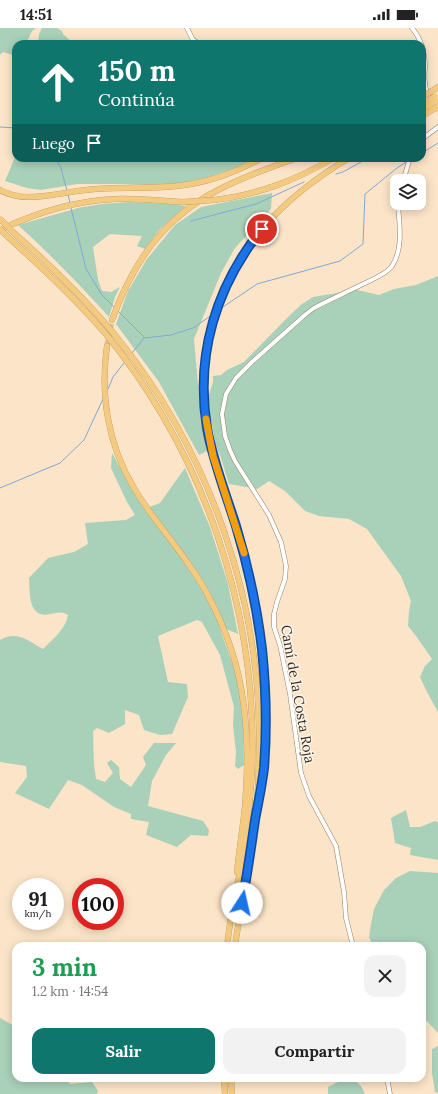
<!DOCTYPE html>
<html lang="es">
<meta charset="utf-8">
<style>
:root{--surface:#fff;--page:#f2f2f2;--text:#222;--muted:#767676;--accent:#0f766e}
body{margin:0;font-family:Lora,serif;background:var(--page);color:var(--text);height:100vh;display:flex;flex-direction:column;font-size:15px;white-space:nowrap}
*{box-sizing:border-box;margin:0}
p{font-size:13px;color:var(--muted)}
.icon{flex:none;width:22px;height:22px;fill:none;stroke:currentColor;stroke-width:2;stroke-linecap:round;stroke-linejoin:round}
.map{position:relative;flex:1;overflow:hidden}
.panel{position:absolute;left:12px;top:914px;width:414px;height:140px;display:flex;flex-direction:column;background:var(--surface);border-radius:12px;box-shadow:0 2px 10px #0003}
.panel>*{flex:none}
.guide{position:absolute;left:12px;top:12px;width:414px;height:122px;border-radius:12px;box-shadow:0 2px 10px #0003;background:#0f766e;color:#fff;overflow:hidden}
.buttons{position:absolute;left:390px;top:146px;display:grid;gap:8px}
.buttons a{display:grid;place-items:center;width:36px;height:36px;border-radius:8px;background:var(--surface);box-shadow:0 2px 10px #0003;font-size:20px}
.speed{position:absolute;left:12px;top:850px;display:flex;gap:8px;font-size:20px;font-weight:700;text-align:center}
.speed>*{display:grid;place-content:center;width:52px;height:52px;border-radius:50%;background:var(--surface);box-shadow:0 2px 10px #0003;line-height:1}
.speed small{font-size:10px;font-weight:400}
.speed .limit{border:6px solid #d22;background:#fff;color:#111}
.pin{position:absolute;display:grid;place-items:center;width:34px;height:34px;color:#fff;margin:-17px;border:2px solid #fff;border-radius:50%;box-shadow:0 1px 4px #0007}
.me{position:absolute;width:44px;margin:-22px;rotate:10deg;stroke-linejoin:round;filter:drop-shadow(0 0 3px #0008)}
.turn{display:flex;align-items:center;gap:14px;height:84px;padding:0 20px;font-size:18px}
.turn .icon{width:52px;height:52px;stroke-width:2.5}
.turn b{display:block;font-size:28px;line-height:34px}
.then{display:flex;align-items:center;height:38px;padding:0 20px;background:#0003;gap:8px;font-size:15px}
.round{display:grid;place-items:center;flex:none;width:42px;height:42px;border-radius:12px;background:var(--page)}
.summary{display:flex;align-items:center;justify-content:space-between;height:68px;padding:0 20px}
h1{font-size:24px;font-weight:800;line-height:30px;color:#1e9e55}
.cta{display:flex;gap:8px;margin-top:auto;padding:8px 20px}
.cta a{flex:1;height:46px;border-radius:12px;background:var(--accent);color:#fff;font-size:16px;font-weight:800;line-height:46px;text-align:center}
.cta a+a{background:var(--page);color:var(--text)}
.status{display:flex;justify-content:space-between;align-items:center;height:28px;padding:0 20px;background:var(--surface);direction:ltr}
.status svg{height:11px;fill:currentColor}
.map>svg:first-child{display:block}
.green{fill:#a9d0b8}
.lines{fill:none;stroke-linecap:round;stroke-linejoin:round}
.stream{stroke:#82a8d8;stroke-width:1}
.highway-tunnel{stroke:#d4bfa6;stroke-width:5.5;stroke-dasharray:5.5 3;stroke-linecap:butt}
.minor-casing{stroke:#957f65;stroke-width:5}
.highway-casing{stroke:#b1935e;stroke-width:6}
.minor{stroke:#fff;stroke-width:4}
.highway{stroke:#f3ca7f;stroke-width:5.5}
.highway-bridge-casing{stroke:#b1935e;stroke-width:6;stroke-linecap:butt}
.highway-bridge{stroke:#f3ca7f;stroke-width:5.5}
.route-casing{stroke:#114b97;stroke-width:10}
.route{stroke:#1a73e8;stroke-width:7}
.slow{stroke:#f59e0b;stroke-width:7}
.labels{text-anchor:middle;stroke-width:3;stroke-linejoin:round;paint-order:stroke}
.street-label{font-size:14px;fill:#362d22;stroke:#fdf3e8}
</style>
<div class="status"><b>14:51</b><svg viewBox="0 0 49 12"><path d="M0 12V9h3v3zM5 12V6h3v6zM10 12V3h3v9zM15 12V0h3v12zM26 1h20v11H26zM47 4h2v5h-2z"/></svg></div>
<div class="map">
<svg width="438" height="1066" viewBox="0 0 438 1066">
<rect width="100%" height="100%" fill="#fbe4c7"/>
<!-- green -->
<path class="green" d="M0,0H36L32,3L26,16H16V28L3,24L0,27Z
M42,0H57L62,3L63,6L74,16H38L39,6Z
M16,127V130H225V134L235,132L240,130H257L235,140L206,150L176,156L156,157L115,156H77L41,162L27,160L5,153Z
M272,165L271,181L235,220L221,245L194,311L199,368L207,423L199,427L159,354L116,296L128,263L147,231L175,197L201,179Z
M130,174L172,176L186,178L159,202L145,221L137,218L142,208L110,206L93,219L98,252L102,263L111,264L120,259L115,269L109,289C80,257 50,226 18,197L78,180L102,176Z
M438,248V684L426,662L420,649L425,638L432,631L416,608L408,598L409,583L411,573L401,548L367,501L349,491L319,488L305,483L285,463L269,453L257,461L229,456L220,427L215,416L214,407L210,387L208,370L213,354V348L221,347L227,342L244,334L290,287L302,276L313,269L337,265L353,261L379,267L394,261L416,257Z
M112,425L128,454L144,481L160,475L185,440L210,499L228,556L238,606L219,598C227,621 236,643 241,666C245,689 243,713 244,737L238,741L235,738L236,724L233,697L234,679L220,627L202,594L197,592L158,608L168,654L187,656L188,669L172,706L160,707L144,702L139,687L125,682V696L109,705L97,700L93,703L94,736L96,751L105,754L113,745L107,735L111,732L119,739L120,751L131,759L146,737L143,729L154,715H176L166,727L152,753L148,778L203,793L209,802L208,808L191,807L177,819L146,807L149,794L131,791V786L114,779L82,757L68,752L49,781L15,765L27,749L26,738L0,734V612C17,602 28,613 43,621C53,611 66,601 68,587C61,583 58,585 50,586C28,591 30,565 29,550L48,530L74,524L88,516L85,495L126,492L135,487L127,474L111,440Z
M406,782L410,799H420L435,793L438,794V832L410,827L411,820L395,815L391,790Z
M410,843L438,845V1005L422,988V918H373L369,909L371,896L374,881L384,862L396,850Z
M0,990L16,999V1050H65L70,1056L92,1054L98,1063L97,1066H0Z
M438,1018V1065L435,1064L432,1045V1021Z
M341,1050H353L361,1058L365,1066H328V1059L338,1054Z"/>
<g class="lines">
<!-- stream -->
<path class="stream" d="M0,99L16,100
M422,100L424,99
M422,125L438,115
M55,130L61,140L67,163
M336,146L343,144L368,130
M68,166L70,175
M71,180L86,241L102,267L114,279
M191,193L256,176L304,154
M220,281L257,256L340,233L363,216L365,166L397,140L408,133
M118,283L144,309
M132,325L144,310L171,307L193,300L212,287
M108,361L113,349L124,335
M0,460L60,435L84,412L103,371"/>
<!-- highway-tunnel -->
<path class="highway-tunnel" d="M107,318L112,292"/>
<!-- minor casing -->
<g class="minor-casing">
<path id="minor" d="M187,0L193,12L200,16
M412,0C422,12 425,24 425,39C424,49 424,58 428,67
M422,111L438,99
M403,153L410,130
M353,918L346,890L344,864L336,818L309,768L301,745L290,666L280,617L274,599V586L277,574L285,551L286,538L284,528L281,514L269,487L235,433L230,422L225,408L222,386L226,366L236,350L252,334L306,286L314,280C329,272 345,265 361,257C369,253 387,246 392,238C404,220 399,195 398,175
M387,1050L390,1066"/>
</g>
<!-- highway casing -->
<g class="highway-casing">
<path id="highway" d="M432,63L438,59
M422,75L429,72
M422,81L431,76
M422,88L434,81
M0,162C9,167 19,169 29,169C52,169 74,162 96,161C128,158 160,162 191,156C216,152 240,142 262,130
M214,172C259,167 295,152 334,130
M0,202C37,184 74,173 115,171C137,170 160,173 183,174
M14,205C52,239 88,273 119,312C211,427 262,575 259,721C259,745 258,769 255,793C250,835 241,876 235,918
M7,208C41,239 75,270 105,305C205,427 258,584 252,742C250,776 247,811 240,844C238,853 236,862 234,871C231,887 229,902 227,918
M112,292C133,234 164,189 220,161C245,148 271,139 297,130
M107,318C100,367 108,417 134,460C149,486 170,509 187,534C201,553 213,575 222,597C247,654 250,716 245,778C243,800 239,822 237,844
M261,756C264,738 265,720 265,701C266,650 261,599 250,550C239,500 217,453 208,404C194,332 215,255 263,200C287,172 317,149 349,130
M224,1050L225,1066
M231,1050L232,1066"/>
</g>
<!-- minor -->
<use href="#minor" class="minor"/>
<!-- highway -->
<use href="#highway" class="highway"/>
<!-- highway-bridge casing -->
<g class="highway-bridge-casing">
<path id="highway-bridge" d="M426,66L432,63
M429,72L435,68
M431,76L437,73
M434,81L438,79
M183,174L214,172
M0,191L14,205
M0,201L7,208"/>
</g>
<!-- highway-bridge -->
<use href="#highway-bridge" class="highway-bridge"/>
</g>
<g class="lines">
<!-- route casing -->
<g class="route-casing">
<path id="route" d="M242,875C247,848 251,820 255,792C258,775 262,758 264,740C267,701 266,660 262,621C257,579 248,538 236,498C226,466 213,434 207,400C195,327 216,258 262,201"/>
</g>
<!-- route -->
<use href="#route" class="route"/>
<!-- slow -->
<path class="slow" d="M206,391L213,428L244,525"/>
</g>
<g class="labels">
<!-- street labels -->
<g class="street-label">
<text transform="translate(298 666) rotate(80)" y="5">Camí de la Costa Roja</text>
</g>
</g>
</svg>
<div class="buttons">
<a><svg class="icon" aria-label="layers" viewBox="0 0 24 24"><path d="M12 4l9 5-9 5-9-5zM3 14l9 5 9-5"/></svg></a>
</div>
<div class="speed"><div>91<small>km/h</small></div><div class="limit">100</div></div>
<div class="pin" style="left:262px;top:201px;background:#d93025"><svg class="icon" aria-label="arrive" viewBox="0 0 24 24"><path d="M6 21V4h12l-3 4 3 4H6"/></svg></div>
<svg class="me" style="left:242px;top:875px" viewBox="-20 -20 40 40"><circle r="19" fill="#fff"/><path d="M0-13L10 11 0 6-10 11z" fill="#1a73e8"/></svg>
<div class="guide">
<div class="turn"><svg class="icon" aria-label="ahead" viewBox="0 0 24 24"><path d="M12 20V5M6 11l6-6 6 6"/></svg><div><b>150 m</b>Continúa</div></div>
<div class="then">Luego<svg class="icon" aria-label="arrive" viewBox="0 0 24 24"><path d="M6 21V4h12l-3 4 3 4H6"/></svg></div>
</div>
<section class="panel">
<div class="summary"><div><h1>3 min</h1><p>1.2 km · 14:54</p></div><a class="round"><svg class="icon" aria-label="close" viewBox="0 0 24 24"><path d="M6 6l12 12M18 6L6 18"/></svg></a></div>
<div class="cta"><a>Salir</a><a>Compartir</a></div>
</section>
</div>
